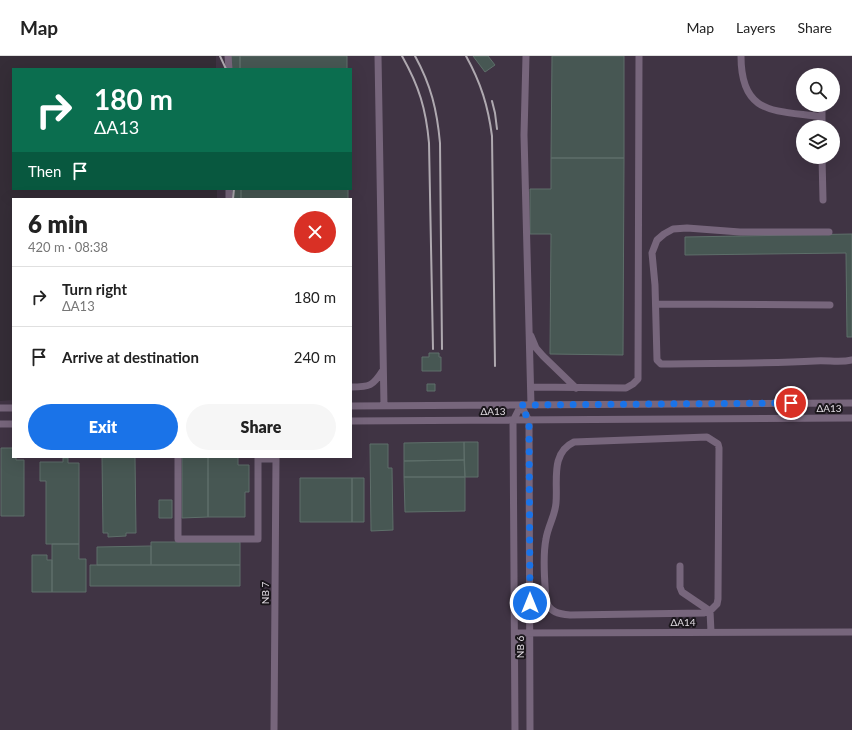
<!DOCTYPE html>
<meta charset="utf-8">
<style>
:root{--surface:#fff;--page:#f6f6f6;--text:#222;--muted:#767676;--line:#e0e0e0;--accent:#1a73e8}
body{margin:0;font-family:Lato,sans-serif;background:var(--page);color:var(--text);height:100vh;display:flex;flex-direction:column;font-size:15px;white-space:nowrap}
*{box-sizing:border-box;margin:0}
p{font-size:13px;color:var(--muted)}
.icon{flex:none;width:22px;height:22px;fill:none;stroke:currentColor;stroke-width:2;stroke-linecap:round;stroke-linejoin:round}
.map{position:relative;flex:1;overflow:hidden}
.sheet{position:absolute;left:12px;top:142px;width:340px;height:260px;display:flex;flex-direction:column;background:var(--surface);border-radius:0px;box-shadow:0 4px 16px #0002}
.sheet>*{flex:none}
.hud{position:absolute;left:12px;top:12px;width:340px;height:122px;border-radius:0px;box-shadow:0 4px 16px #0002;background:#0b6e4f;color:#fff;overflow:hidden}
.fabs{position:absolute;left:796px;top:12px;display:grid;gap:8px}
.fabs a{display:grid;place-items:center;width:44px;height:44px;border-radius:50%;background:var(--surface);box-shadow:0 4px 16px #0002;font-size:20px}
.pin{position:absolute;display:grid;place-items:center;width:34px;height:34px;color:#fff;margin:-17px;border:2px solid #fff;border-radius:50%;box-shadow:0 1px 4px #0007}
.me{position:absolute;width:44px;margin:-22px;rotate:0deg;stroke-linejoin:round;filter:drop-shadow(0 0 3px #0008)}
.turn{display:flex;align-items:center;gap:14px;height:84px;padding:0 16px;font-size:18px}
.turn .icon{width:52px;height:52px;stroke-width:2.5}
.turn b{display:block;font-size:28px;line-height:34px}
.then{display:flex;align-items:center;height:38px;padding:0 16px;background:#0003;gap:8px;font-size:15px}
.round{display:grid;place-items:center;flex:none;width:42px;height:42px;border-radius:21px;background:var(--page)}
.headline{display:flex;align-items:center;justify-content:space-between;height:68px;padding:0 16px}
h1{font-size:24px;font-weight:800;line-height:30px}
.action{display:flex;gap:8px;margin-top:auto;padding:8px 16px}
.action a{flex:1;height:46px;border-radius:24px;background:var(--accent);color:#fff;font-size:16px;font-weight:800;line-height:46px;text-align:center}
.action a+a{background:var(--page);color:var(--text)}
ul{padding:0;list-style:none}
li{display:flex;align-items:center;gap:12px;height:60px;padding:0 16px;border-top:1px solid var(--line)}
li div{flex:1}
li b{display:block;font-size:15px}
li em{font-style:normal}
header{display:flex;align-items:center;gap:24px;box-sizing:border-box;height:56px;padding:0 20px;background:var(--surface);border-bottom:1px solid var(--line)}
header strong{font-size:19px}
nav{display:flex;gap:22px;margin-inline-start:auto;font-size:14px}
.map>svg:first-child{display:block}
.built{fill:#403444;fill-rule:evenodd}
.building{fill:#475753;stroke:#5e6f6a}
.lines{fill:none;stroke-linecap:round;stroke-linejoin:round}
.minor{stroke:#77667c;stroke-width:7}
.rail{stroke:#afa9b0;stroke-width:2}
.route{stroke:#1a73e8;stroke-width:7;stroke-dasharray:0 12.6}
.labels{text-anchor:middle;stroke-width:4;stroke-linejoin:round;paint-order:stroke}
.street-label{font-size:10px;fill:#e1dce2;stroke:#1a161b}
</style>
<header>
<strong>Map</strong>
<nav><a>Map</a><a>Layers</a><a>Share</a></nav>
</header>
<div class="map">
<svg width="852" height="674" viewBox="0 0 852 674">
<rect width="100%" height="100%" fill="#352d37"/>
<!-- built -->
<path class="built" d="M216,0H852V674H0V345L13,344V401H351V143H217V133H351V13H216ZM803,19H833V49H803ZM803,71H833V101H803Z"/>
<!-- building -->
<path class="building" d="M231,0H240V13H231Z
M240,0H347V13H240Z
M473,0H488L495,9L485,16Z
M552,0H624V102H551Z
M551,102H624L623,299L550,298L551,178H530V133H551Z
M232,133H241V143H233Z
M241,133H348V143H241Z
M852,178V281H847L846,197L685,199V181Z
M429,297H439V301H441V315H422V301H429Z
M427,328H435V335H427Z
M464,386V404L404,405V387Z
M464,386H478V421H465Z
M370,388H388V412H392L393,474L371,475Z
M1,392H13V401H16V404H24V460H1Z
M102,401H135L136,477H126V480L108,481V477H103Z
M182,401H208V461L182,462Z
M208,401H238V409H249V436H245V461H208Z
M63,402H68V407H79V488H46V425H40V406H63Z
M464,404L465,421H404V405Z
M404,421H465V455L405,456Z
M300,422H352V466H300Z
M352,422H364V466H352Z
M159,444H172V462H159Z
M151,486H240V509H151Z
M52,488H79V503H86V536H52Z
M151,490V509H97V491Z
M32,499H47V504H52V536H32Z
M90,509H240V530H90Z"/>
<g class="lines">
<!-- minor -->
<path class="minor" d="M228,0L229,13
M378,0L384,350
M526,0L524,79L531,349
M741,0C741,60 775,54 822,61
M822,19V16
M822,49V71
M822,101L823,144
M229,143V133
M829,176H740L687,172L673,173L664,178L657,184L652,197L655,229L657,304L661,308C712,307 764,308 815,305C828,304 840,307 852,304
M656,248L830,249
M531,280L536,292L543,300L576,332
M351,331C370,331 373,330 383,314
M532,331L626,332L633,328L638,323L639,0
M521,349L529,365L530,674
M351,350L852,347
M0,352H13
M351,365L852,362
M0,368H13
M178,401V483H258V401
M258,403H276
M680,510V531L682,536L710,555
M710,555L704,557L570,559C558,558 550,556 546,545C545,526 542,502 546,483C548,470 555,460 556,447C558,426 550,397 574,386L707,381L718,388L719,392L718,543L717,548L710,555L711,576
M515,577L852,576
M274,674L276,401
M515,674L513,365L521,349"/>
<!-- rail -->
<path class="rail" d="M220,0L226,13
M402,0C419,30 426,53 429,87L433,293
M415,0C431,29 437,54 440,87L442,293
M466,0C481,27 488,50 492,80L495,310
M492,45L495,57L497,73
M233,143L234,133"/>
</g>
<g class="lines">
<!-- route -->
<path class="route" d="M530,547L529,365L521,349L791,347"/>
</g>
<g class="labels">
<!-- street labels -->
<g class="street-label">
<text x="829" y="356">ΔΑ13</text>
<text x="493" y="359">ΔΑ13</text>
<text transform="translate(265 537) rotate(-90)" y="4">ΝΒ 7</text>
<text x="683" y="570">ΔΑ14</text>
<text transform="translate(520 591) rotate(-90)" y="4">ΝΒ 6</text>
</g>
</g>
</svg>
<div class="fabs">
<a><svg class="icon" aria-label="search" viewBox="0 0 24 24"><circle cx="10" cy="10" r="6"/><path d="M15 15l6 6"/></svg></a>
<a><svg class="icon" aria-label="layers" viewBox="0 0 24 24"><path d="M12 4l9 5-9 5-9-5zM3 14l9 5 9-5"/></svg></a>
</div>
<div class="pin" style="left:791px;top:347px;background:#d93025"><svg class="icon" aria-label="arrive" viewBox="0 0 24 24"><path d="M6 21V4h12l-3 4 3 4H6"/></svg></div>
<svg class="me" style="left:530px;top:547px" viewBox="-20 -20 40 40"><circle r="17" fill="#1a73e8" stroke="#fff" stroke-width="3"/><path d="M0-11L8 9 0 5-8 9z" fill="#fff"/></svg>
<div class="hud">
<div class="turn"><svg class="icon" aria-label="right" viewBox="0 0 24 24"><path d="M7 20v-9h11M14 6l5 5-5 5"/></svg><div><b>180 m</b>ΔΑ13</div></div>
<div class="then">Then<svg class="icon" aria-label="arrive" viewBox="0 0 24 24"><path d="M6 21V4h12l-3 4 3 4H6"/></svg></div>
</div>
<section class="sheet">
<div class="headline"><div><h1>6 min</h1><p>420 m · 08:38</p></div><a class="round" style="background:#d93025;color:#fff"><svg class="icon" aria-label="close" viewBox="0 0 24 24"><path d="M6 6l12 12M18 6L6 18"/></svg></a></div>
<ul>
<li><svg class="icon" aria-label="right" viewBox="0 0 24 24"><path d="M7 20v-9h11M14 6l5 5-5 5"/></svg><div><b>Turn right</b><p>ΔΑ13</p></div><em>180 m</em></li>
<li><svg class="icon" aria-label="arrive" viewBox="0 0 24 24"><path d="M6 21V4h12l-3 4 3 4H6"/></svg><div><b>Arrive at destination</b></div><em>240 m</em></li>
</ul>
<div class="action"><a>Exit</a><a>Share</a></div>
</section>
</div>
